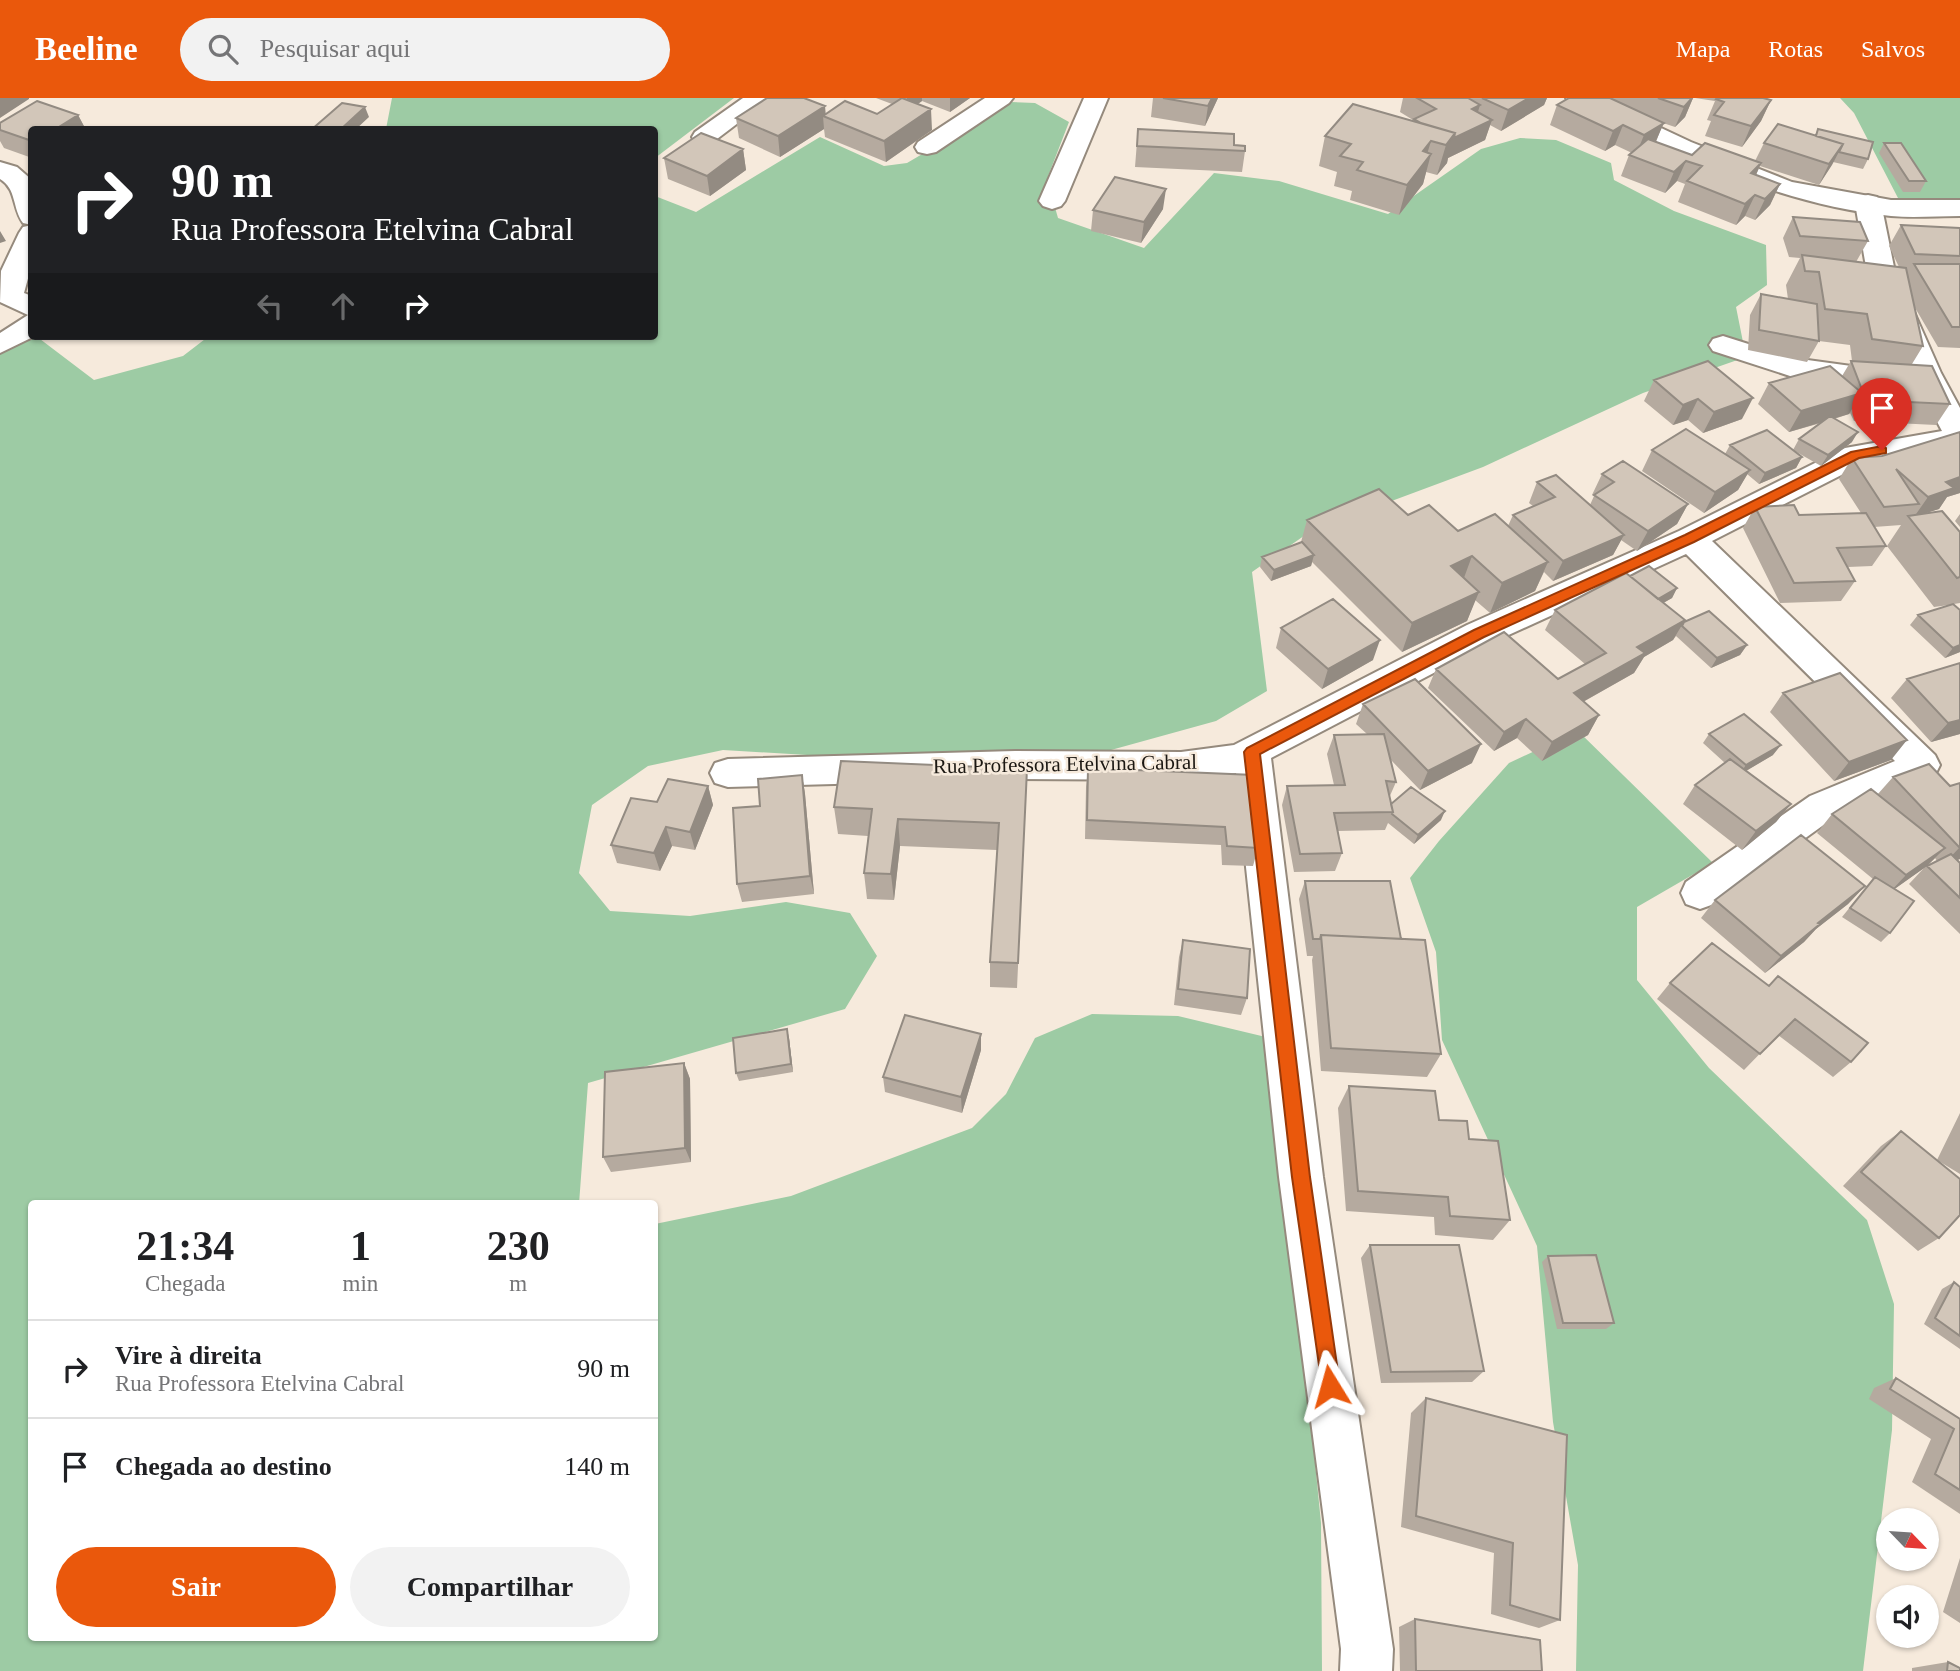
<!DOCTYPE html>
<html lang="pt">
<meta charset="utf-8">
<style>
:root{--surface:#fff;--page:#f2f2f2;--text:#202124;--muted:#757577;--line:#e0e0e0;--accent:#ea580c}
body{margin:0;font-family:"Times New Roman",serif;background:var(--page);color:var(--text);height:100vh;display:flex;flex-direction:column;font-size:26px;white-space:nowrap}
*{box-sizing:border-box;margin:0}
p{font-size:23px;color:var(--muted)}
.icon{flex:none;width:38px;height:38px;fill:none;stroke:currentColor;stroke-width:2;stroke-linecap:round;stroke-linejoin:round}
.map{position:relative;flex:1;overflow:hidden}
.sheet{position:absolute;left:28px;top:1102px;width:630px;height:441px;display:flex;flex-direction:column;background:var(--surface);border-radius:7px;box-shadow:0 2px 5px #0004}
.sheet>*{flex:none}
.banner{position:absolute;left:28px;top:28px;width:630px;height:214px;border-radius:7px;box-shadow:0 2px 5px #0004;background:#202124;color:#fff;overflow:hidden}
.needle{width:46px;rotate:115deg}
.controls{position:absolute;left:1876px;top:1410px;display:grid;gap:14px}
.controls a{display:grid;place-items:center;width:63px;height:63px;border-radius:50%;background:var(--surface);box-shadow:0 2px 5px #0004;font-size:35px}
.pin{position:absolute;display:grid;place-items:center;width:60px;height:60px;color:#fff;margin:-72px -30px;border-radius:50% 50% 50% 0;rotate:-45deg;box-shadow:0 0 7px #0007}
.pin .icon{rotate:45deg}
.me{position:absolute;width:77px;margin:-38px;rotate:352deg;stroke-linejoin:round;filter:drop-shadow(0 0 5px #0008)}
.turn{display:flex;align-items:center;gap:24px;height:147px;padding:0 28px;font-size:32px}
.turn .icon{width:91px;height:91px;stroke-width:2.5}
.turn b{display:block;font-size:49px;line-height:60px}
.lanes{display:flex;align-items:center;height:66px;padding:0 28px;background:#0003;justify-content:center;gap:35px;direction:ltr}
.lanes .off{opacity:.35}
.eta{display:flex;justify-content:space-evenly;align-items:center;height:119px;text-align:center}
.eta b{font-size:42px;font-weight:800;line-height:49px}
.button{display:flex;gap:14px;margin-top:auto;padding:14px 28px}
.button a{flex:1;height:80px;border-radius:42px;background:var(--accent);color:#fff;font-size:28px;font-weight:800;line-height:80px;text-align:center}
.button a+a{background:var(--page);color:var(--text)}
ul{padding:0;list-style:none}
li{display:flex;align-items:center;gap:21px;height:98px;padding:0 28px;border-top:2px solid var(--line)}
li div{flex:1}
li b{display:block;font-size:26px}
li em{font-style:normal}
header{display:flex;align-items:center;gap:42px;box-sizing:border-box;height:98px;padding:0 35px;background:var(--accent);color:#fff}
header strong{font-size:33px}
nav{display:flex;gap:38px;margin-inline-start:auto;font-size:24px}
.search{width:490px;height:63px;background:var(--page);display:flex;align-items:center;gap:18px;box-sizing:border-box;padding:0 24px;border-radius:38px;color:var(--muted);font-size:26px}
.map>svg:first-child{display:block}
.green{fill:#9dcba4}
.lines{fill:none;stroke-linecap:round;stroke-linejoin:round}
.minor-casing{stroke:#958a7d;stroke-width:4}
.tertiary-casing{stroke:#958a7d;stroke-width:4}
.minor{fill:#fff;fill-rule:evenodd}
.tertiary{fill:#fff;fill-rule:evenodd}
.wall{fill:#b5aa9f;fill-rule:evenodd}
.shaded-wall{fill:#938b82}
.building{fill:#d2c6b9;stroke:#938b82;stroke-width:2}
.route{fill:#ea580c;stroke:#983908;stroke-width:2}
.labels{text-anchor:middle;stroke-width:5;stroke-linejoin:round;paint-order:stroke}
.street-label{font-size:21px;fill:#1b1712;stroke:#f6eadc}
</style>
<header>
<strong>Beeline</strong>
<div class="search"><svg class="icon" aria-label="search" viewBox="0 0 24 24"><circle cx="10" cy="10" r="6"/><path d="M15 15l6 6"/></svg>Pesquisar aqui</div>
<nav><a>Mapa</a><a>Rotas</a><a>Salvos</a></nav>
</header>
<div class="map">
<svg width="1960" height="1573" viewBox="0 0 1960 1573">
<rect width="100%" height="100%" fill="#f6eadc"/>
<!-- green -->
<path class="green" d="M392,0H734L655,60L654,32L386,31Z
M1840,0H1960V101L1898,100L1854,15Z
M1011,4L1035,5L1069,24L1047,81L1058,120L1144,150L1214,75L1279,83L1388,116L1481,51L1520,40L1556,42L1611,65L1614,82L1674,113L1766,147L1767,187L1736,209L1746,259L1643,295L1483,369L1311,433L1252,474L1267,593L1216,623L1111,652L906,663L723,652L648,668L592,707L579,775L610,813L690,818L786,804L850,815L877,858L845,911L588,985L579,1106H32V1540H654L655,1126L791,1098L972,1030L1006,996L1035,940L1092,916L1178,918L1278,942L1300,1213L1321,1425L1322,1573H0V254L36,238L94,282L183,258L209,238H654L655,98L696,114L820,39L884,68L907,65Z
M1578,633L1713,765L1637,809V882L1709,970L1867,1122L1894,1206L1892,1332L1863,1573H1576L1578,1467L1553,1324L1537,1148L1442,942L1436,854L1410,780L1439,743L1509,665Z"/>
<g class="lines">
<!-- minor casing -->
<g class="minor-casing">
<path id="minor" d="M743,0H771L713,44L704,46L695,44L692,39L695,34Z
M985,0H1013L1009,5L936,54L927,56L918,54L915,49L918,44Z
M1084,0H1108L1065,103L1061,108L1052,111L1043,108L1039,103Z
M0,64L17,69L32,82V127L23,125C12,110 17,91 0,81Z
M1868,97L1877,99L1881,105L1894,169L1941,275L1960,310V350L1863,366L1712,443L1935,657L1940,667L1935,677L1836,718L1714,806L1700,811L1686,806L1681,795L1686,784L1810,698L1895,663L1686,456L1491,545L1271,660L1323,1079L1393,1551L1392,1573H1340L1341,1551L1279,1079L1236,675L1181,682L1015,681L728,689L715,685L710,675L715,665L728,661L1015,653L1181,654L1234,647L1467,527L1679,433L1845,350L1942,333L1911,275L1866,169L1855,105L1859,99Z
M32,127V166L24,195L32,198V238H35L0,255V235L28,217L0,204L1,173L19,135L23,129Z
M1723,238L1793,260L1866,270L1876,273L1881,279L1876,285L1866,288L1790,278L1713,253L1709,247L1713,241Z"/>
</g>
<!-- tertiary casing -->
<g class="tertiary-casing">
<path id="tertiary" d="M1566,0H1597L1691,44L1792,84L1891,102H1960V118C1937,118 1913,120 1891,118C1776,106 1672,54 1570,5Z"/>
</g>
<!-- minor -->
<use href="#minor" class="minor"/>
<!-- tertiary -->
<use href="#tertiary" class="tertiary"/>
</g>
<!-- wall -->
<path class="wall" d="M876,0H970L950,14L922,3L918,6L932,32L886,64L825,39L824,31L780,59L739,40L736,20L825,16H877L892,6Z
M1153,0H1218L1205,28L1151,19Z
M1403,0H1547L1544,7L1501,33L1490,27L1485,42L1448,60L1447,65L1437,77L1426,74L1423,86L1399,117L1350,102L1352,93L1334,88L1337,74L1319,68L1325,38L1413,23V22L1400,14Z
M1569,0H1693L1685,19L1675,29L1663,25L1656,44L1692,57L1755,63L1764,45L1815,37L1818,31L1868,61L1863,71L1833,64L1819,87L1760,68L1756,77L1780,86L1770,107L1755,122L1745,118L1736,127L1678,104L1685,86L1677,83L1665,95L1621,78L1629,57L1632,55L1615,47L1605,53L1550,27L1557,7Z
M1695,0H1764L1771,2L1761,23L1742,49L1705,38L1711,23L1707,22L1715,3Z
M78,17L86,32H32V60L4,50L0,43V25Z
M1138,31L1234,47L1245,53L1242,74L1135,69Z
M1884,45L1926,83L1920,94H1903L1879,55Z
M743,51L746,72L710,98L668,81L664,60Z
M1163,111L1141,145L1091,133L1093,112Z
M1793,119L1868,143L1856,164L1899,169L1889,148L1901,127L1960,130V250L1938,249L1914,208L1923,248L1912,266L1950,306L1936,327L1854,323L1850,315L1849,316L1834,321L1852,344L1821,368L1793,352L1799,341L1821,325L1789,334L1758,306L1769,285L1842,278L1851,263H1852L1850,247L1819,243L1807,264L1748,252L1750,217L1761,196L1788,201L1786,187L1800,160L1789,159L1783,140Z
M1654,282L1742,321L1703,335L1688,322L1673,327L1644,303Z
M1960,334V395L1947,399L1939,411L1925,415L1960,434V505L1954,506L1960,554L1945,560L1910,527L1918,517L1949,507L1934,509L1887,448L1901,427L1874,429L1886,448L1872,468L1848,469L1855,483L1841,503L1780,505L1743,430L1755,409L1799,417L1861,415L1839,381L1852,360L1882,358Z
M1730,347L1802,359L1796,370L1759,386L1747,376L1738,392L1704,415L1642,373L1652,352L1725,356Z
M1602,376L1688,406L1677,426L1637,453L1621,442L1613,457L1553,483L1544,474L1535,493L1490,515L1475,502L1467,523L1402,554L1312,464L1311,468L1271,483L1260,469L1262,459L1301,444L1307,422L1408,417L1458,433L1508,428L1513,417L1533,408L1529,405L1537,384L1590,407L1594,398L1592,397Z
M1960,416V429L1955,423Z
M1630,478L1677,490L1672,500L1663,505L1684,524L1747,547L1740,557L1711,570L1676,538L1673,542L1644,559L1634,575L1583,604L1599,617L1588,637L1542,663L1517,640L1494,653L1428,590L1436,571L1558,581L1585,566L1545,532L1555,512Z
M1281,530L1373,562L1322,591L1276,550Z
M1907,581L1960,636L1931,644L1891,600Z
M1783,595L1891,662L1834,683L1770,614Z
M1363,606L1472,665L1420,692L1390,661L1396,684L1389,700L1391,706L1441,722L1414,746L1388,725L1385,732L1337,733L1342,755L1335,773L1294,774L1282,707L1287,688L1334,687L1327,656L1334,637L1367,636L1356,626Z
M1709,636L1773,657L1746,673L1791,706L1776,724L1742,752L1683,706L1695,687L1725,665L1703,645Z
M1088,670L1254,677L1258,750L1253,768L1222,767L1221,747L1085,741L1086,689Z
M1027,671L1017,890L990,889V864L997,752L900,748L894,802L867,801L864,775L868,738L838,736L834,709Z
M802,677L805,696L814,796L742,804L737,786L760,708Z
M1893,679L1950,688L1960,685V761L1957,762L1960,765V836L1909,786L1924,770L1894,791L1890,835L1881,844L1842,819L1873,781L1817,735L1832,716L1877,697ZM1935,760L1937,763L1928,767Z
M708,688L713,707L695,752L672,748L660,773L617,765L611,747L657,704Z
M1305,783L1401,841L1441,956L1427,979L1321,973L1312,862L1313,858H1307L1299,801Z
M1865,788L1848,806L1816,831L1804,844L1765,875L1701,820L1715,802Z
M1183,842L1247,900L1241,917L1174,907L1179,859Z
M1712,845L1851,964L1833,979L1778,937L1744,972L1657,901L1670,885Z
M789,940L793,974L739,983L736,975Z
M981,952L962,1015L885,994L883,979Z
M684,965L690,981L691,1064L611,1074L603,1059Z
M1349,988L1439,1022L1469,1041L1510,1122L1493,1142L1435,1137L1434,1119L1346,1113L1338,1010Z
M1960,1015V1076L1937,1062Z
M1901,1033L1939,1140L1918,1153L1843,1088L1881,1048Z
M1370,1147L1484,1273L1472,1284L1381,1285L1361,1160Z
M1548,1158L1614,1225L1606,1231H1557L1542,1164Z
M1954,1184L1960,1189V1251L1924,1226L1942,1191Z
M1896,1280L1960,1321V1416L1912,1384L1931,1341L1869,1301L1874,1290Z
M1426,1300L1560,1522L1539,1530L1491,1516L1494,1455L1401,1429L1411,1315Z
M1960,1460V1525L1943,1514Z
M1415,1521L1542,1573H1400L1399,1529Z
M1948,1564L1960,1573H1912V1570Z"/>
<!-- shaded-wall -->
<path class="shaded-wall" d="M0,0H29V1L0,20Z
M907,0H922V3L907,13Z
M950,0H970L950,14Z
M1212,0H1218L1205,28L1208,8Z
M1529,0H1547L1544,7L1501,33L1508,12Z
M1693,0L1685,19L1675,29L1684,9Z
M1771,2L1761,23L1742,49L1751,28Z
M1480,7L1474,27L1472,11Z
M825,8L826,19L823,18L824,31L780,59L778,38Z
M365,9L369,19L355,32H340Z
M931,11L932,32L886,64L884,43Z
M78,17L86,32H54Z
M1492,22L1485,42L1448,60L1447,65L1437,77L1446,47L1455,35Z
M1664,25L1655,45L1636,57L1644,37Z
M1623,27L1615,47L1605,53L1613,33Z
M1431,43L1425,63L1431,56L1423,86L1399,117L1407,87L1423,53Z
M1843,46L1832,67L1819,87L1829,66Z
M743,51L746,72L710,98L707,78Z
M1686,63L1677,83L1665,95L1674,74Z
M1761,65L1752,86L1751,75Z
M1780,86L1770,107L1755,122L1765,101Z
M1166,91L1163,111L1141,145L1144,124Z
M1755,97L1745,118L1736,127L1745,106Z
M0,133L6,143L0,145Z
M1862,295L1849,316L1789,334L1801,313Z
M1753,300L1742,321L1703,335L1714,314Z
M1698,301L1688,322L1673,327L1683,307Z
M1858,334L1852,344L1821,368L1828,357Z
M1802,359L1796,370L1759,386L1765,375Z
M1750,372L1738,392L1704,415L1715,394Z
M1960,379V395L1947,399L1939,411L1914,419L1928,399L1946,384Z
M1688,406L1677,426L1637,453L1648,433Z
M1624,437L1613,457L1553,483L1563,463Z
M1314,457L1311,468L1271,483L1274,472Z
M1472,458L1461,488L1451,468Z
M1548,464L1535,493L1490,515L1502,485Z
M1677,490L1672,500L1651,512L1657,501Z
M1479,494L1467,523L1402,554L1412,525Z
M1685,522L1673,542L1644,559L1634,575L1563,615L1574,595L1637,549Z
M1380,542L1373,562L1322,591L1328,571Z
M1747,547L1740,557L1711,570L1717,560Z
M1960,547V554L1945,560L1953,550Z
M1599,617L1588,637L1542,663L1552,644Z
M1526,621L1517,640L1494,653L1504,634Z
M1960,622V636L1931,644L1948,625Z
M1907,642L1891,662L1834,683L1849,664Z
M1481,646L1472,665L1420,692L1428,673Z
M1781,647L1773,657L1739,677L1746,667Z
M802,677L805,696L814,796L810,778Z
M708,688L713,707L695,752L690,734Z
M1791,706L1776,724L1742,752L1756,733Z
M1445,713L1441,722L1414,746L1418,737Z
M898,721L900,748L894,802L891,776Z
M666,729L672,748L660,773L654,755Z
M1960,749V761L1942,768Z
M1945,750L1927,768L1889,795L1906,777Z
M1865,788L1848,806L1816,831L1804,844L1765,875L1781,858L1818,825Z
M787,931L789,940L793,974L791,966Z
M981,936V952L962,1015L961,999Z
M684,965L690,981L691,1064L685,1050Z"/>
<!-- building -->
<path class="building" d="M767,0H804L825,8L778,38L736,20Z
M902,0L931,11L884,43L823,18L845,3L877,16Z
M1163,0H1212L1208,8Z
M1417,0H1468L1480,7L1472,11L1492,22L1454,40L1455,35L1421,25L1414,21L1436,11Z
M1482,0H1529L1508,12Z
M1569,0H1610L1664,25L1644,37L1623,27L1613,33L1557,7Z
M1658,0H1692L1684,9Z
M1717,0H1763L1771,2L1751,28L1714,17L1724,4L1716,1Z
M37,3L78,17L54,32H32V43L0,32V25Z
M342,5L365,9L340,32H311Z
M1353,6L1455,35L1446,47L1431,43L1423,53L1431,56L1407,87L1357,72L1363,64L1340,58L1351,46L1325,38Z
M1778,26L1843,46L1829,66L1764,45Z
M1138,31L1234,36V47L1245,48V53L1137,48Z
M1818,31L1873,44L1868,61L1839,54L1843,46L1816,38Z
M701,35L743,51L707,78L664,60Z
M1648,41L1692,57L1705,45L1761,65L1751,75L1780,86L1765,101L1755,97L1745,106L1687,83L1702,68L1686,63L1674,74L1629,57Z
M1884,45H1901L1926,83H1909Z
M1115,79L1166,91L1144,124L1093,112Z
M1793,119L1860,124L1868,143L1800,138Z
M1901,127L1960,130V158L1915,156Z
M1802,157L1906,170L1923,248L1872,241L1867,216L1825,211L1819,174L1805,173Z
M1914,166H1960V229H1952Z
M1761,196L1817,206L1819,243L1759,232Z
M1708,263L1753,300L1714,314L1698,301L1683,307L1654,282Z
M1851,263L1932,268L1950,306L1866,302Z
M1830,268L1862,295L1801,313L1769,285Z
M1830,318L1858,334L1828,357L1799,341Z
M1686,331L1750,372L1715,394L1652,352Z
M1767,332L1802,359L1765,375L1730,347Z
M1960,334V379L1946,384L1954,390L1928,399L1896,371L1919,406L1884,409L1852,360L1882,358Z
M1623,363L1688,406L1648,433L1594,397L1614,384L1602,376Z
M1556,377L1624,437L1563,463L1513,417L1555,399L1537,384Z
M1379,391L1408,417L1429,407L1458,433L1495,416L1548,464L1502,485L1472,458L1451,468L1479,494L1412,525L1307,422Z
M1794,407L1799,417L1866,415L1886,448L1837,450L1855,483L1794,485L1755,409Z
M1942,413L1960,434V479L1957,480L1908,418Z
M1302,444L1314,457L1274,472L1262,459Z
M1649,468L1677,490L1658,501L1630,478Z
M1626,475L1685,522L1637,549L1645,555L1574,595L1599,617L1552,644L1526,621L1504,634L1436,571L1504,534L1558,581L1606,555L1555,512Z
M1333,501L1380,542L1328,571L1281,530Z
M1953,506L1960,512V547L1953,550L1918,517Z
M1709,513L1747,547L1717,560L1682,528L1684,524Z
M1960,565V622L1948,625L1907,581Z
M1840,575L1907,642L1849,664L1783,595Z
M1415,581L1481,646L1428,673L1363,606Z
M1744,616L1781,647L1746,667L1709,636Z
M1384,636L1396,684L1386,683L1393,714L1334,715L1342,755L1300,756L1287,688L1345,687L1334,637Z
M1730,661L1791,706L1756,733L1695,687Z
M841,663L1027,671L1018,865L990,864L999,725L898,721L891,776L864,775L872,711L834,709Z
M1929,666L1950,688L1960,685V750L1893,679Z
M1088,670L1254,677L1258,750L1227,748L1225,729L1087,722Z
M802,677L810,778L737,786L733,710L760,708L758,681Z
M668,681L708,688L690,734L666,729L654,755L611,747L631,700L657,704Z
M1411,689L1445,713L1418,737L1392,716L1393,714L1391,706Z
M1871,691L1945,750L1906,777L1832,716Z
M1801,737L1865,788L1818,825L1820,826L1781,858L1715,802Z
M1951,756L1960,765V800L1927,768Z
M1875,779L1914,803L1890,835L1850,810Z
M1305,783H1390L1401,841L1321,837L1320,841H1313Z
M1321,837L1425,842L1441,956L1331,950Z
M1183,842L1250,851L1247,900L1178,891Z
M1712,845L1769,888L1778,878L1868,945L1851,964L1795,921L1760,956L1670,885Z
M905,917L981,936L961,999L883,979Z
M787,931L791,966L736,975L733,940Z
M684,965L685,1050L603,1059L605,974Z
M1349,988L1435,993L1439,1022L1467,1023L1469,1041L1498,1043L1510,1122L1450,1118L1448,1099L1358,1093Z
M1901,1033L1960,1081V1117L1939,1140L1861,1074Z
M1370,1147H1459L1484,1273L1391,1274Z
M1596,1157L1614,1225H1563L1548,1158Z
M1954,1184L1960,1189V1238L1935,1220Z
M1896,1280L1960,1321V1392L1935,1376L1954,1331L1890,1291Z
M1426,1300L1567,1337L1560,1522L1510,1507L1513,1445L1416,1418Z
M1415,1521L1540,1542L1542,1573H1416Z
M1948,1564L1960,1570V1573H1947Z"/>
<!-- route -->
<path class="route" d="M1882,348L1886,350V355L1859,360L1694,444L1484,539L1260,656L1310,1079L1340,1288L1337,1295L1330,1298L1323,1295L1292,1079L1244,654L1247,650L1474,532L1685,437L1851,354Z"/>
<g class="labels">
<!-- street labels -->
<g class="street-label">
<text transform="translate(1065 666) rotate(-1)" y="7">Rua Professora Etelvina Cabral</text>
</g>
</g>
</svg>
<div class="controls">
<a><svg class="needle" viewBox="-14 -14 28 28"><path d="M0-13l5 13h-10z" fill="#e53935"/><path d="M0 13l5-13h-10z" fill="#757577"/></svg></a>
<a><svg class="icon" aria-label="sound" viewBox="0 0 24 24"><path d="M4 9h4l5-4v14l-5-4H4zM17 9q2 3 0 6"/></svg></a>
</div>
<div class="pin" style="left:1882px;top:352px;background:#d93025"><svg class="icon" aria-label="arrive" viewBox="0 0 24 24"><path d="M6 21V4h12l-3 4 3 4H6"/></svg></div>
<svg class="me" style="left:1330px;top:1288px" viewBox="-20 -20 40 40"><path d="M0-17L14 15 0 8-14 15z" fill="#ea580c" stroke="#fff" stroke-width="4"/></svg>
<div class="banner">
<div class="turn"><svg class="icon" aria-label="right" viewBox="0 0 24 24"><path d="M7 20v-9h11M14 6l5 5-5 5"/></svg><div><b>90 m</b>Rua Professora Etelvina Cabral</div></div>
<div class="lanes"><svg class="icon off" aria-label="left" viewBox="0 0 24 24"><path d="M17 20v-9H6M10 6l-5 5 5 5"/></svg><svg class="icon off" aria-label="ahead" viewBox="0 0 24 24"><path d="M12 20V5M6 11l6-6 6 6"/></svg><svg class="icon" aria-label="right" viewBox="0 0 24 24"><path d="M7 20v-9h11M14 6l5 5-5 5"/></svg></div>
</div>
<section class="sheet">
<div class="eta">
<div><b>21:34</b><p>Chegada</p></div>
<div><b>1</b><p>min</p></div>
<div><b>230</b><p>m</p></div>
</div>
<ul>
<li><svg class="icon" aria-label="right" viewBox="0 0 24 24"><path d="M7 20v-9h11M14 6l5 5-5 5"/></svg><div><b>Vire à direita</b><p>Rua Professora Etelvina Cabral</p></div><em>90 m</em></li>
<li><svg class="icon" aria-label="arrive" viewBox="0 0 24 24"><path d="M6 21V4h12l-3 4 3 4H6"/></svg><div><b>Chegada ao destino</b></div><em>140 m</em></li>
</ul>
<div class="button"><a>Sair</a><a>Compartilhar</a></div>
</section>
</div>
